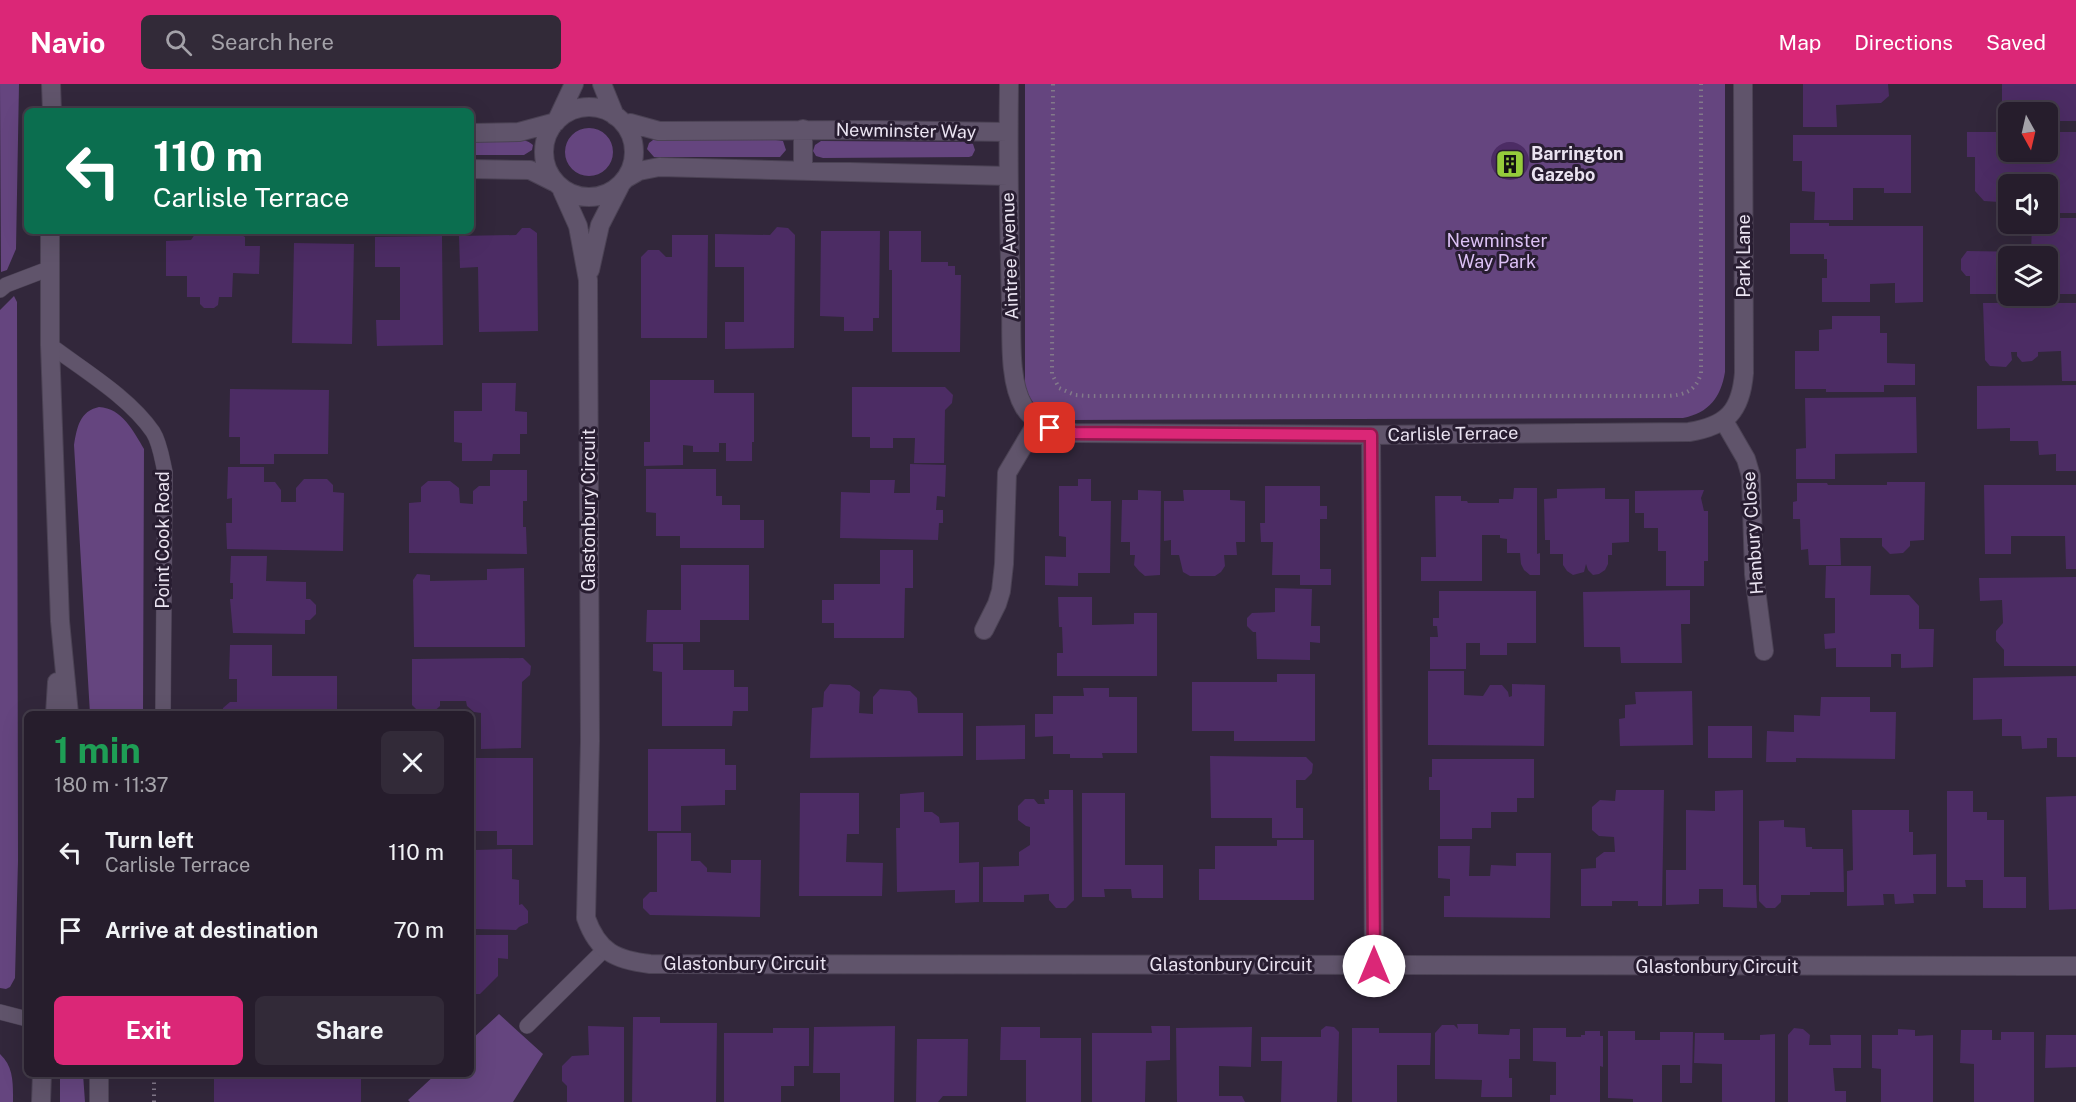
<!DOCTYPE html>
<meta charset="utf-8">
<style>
:root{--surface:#261d2c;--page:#322a38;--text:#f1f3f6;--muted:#a4a2a9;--line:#423b48;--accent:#db2777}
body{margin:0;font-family:"Public Sans",sans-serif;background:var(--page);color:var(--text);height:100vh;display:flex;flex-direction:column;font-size:22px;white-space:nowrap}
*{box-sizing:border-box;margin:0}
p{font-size:20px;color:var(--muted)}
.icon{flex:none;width:33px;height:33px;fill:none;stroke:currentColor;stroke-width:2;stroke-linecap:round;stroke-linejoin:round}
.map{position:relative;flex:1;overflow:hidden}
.details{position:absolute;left:24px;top:627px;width:450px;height:366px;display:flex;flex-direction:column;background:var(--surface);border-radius:9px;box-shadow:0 6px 24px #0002,0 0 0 2px var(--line)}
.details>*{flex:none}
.top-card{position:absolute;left:24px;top:24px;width:450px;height:126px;border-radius:9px;box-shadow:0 6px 24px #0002,0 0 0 2px var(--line);background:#0b6e4f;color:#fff;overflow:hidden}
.needle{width:39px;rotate:172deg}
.buttons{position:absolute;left:1998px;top:18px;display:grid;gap:12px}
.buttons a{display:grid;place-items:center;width:60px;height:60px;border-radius:9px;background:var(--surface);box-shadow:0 6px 24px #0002,0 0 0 2px var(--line);font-size:30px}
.pin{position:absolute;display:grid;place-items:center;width:51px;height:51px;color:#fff;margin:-26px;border-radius:12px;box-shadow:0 3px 9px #0006}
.me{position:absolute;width:66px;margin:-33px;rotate:0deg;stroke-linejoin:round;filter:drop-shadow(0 0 4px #0008)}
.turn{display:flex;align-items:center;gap:21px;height:126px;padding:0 30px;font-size:27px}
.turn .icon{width:78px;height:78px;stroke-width:2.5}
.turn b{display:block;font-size:42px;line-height:51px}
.round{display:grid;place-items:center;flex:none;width:63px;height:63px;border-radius:9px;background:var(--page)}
.headline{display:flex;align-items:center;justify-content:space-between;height:102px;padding:0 30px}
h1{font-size:36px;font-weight:700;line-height:45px;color:#1e9e55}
.primary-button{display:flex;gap:12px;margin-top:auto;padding:12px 30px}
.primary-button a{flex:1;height:69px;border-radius:9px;background:var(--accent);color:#fff;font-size:24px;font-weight:700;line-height:69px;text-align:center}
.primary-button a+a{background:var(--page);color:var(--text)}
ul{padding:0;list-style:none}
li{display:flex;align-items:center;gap:18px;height:78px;padding:0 30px}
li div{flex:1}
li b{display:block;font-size:22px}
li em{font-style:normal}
header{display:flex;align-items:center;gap:36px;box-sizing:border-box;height:84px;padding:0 30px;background:var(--accent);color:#fff}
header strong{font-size:28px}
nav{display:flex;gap:33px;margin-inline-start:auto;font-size:21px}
.search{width:420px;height:54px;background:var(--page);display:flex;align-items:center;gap:15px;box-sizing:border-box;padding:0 21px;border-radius:9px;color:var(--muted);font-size:22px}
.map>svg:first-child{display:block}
.green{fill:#65457f}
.building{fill:#4c2c64}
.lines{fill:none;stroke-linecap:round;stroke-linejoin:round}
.lane-casing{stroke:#4b4254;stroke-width:16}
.street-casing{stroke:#4b4254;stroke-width:20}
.secondary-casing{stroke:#4b4254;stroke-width:20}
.path{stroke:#82798a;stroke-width:4;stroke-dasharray:1.5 4.5;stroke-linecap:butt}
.lane{stroke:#60546b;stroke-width:15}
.street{stroke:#60546b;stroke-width:18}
.secondary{stroke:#60546b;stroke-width:18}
.route-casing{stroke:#8e194d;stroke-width:15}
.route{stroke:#db2777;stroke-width:10}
.labels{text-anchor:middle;stroke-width:6;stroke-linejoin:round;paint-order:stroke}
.street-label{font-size:18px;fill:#eae3f1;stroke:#281d31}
.poi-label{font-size:18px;font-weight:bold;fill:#eae3f1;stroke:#281d31;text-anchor:start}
.park-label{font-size:18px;fill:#dcc1f5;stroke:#281d31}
</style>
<header>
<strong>Navio</strong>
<div class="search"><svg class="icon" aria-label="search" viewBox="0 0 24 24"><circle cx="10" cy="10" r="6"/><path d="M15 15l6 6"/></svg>Search here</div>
<nav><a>Map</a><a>Directions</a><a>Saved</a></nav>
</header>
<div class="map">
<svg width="2076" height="1018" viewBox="0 0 2076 1018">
<rect width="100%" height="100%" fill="#32273b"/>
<!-- green -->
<path class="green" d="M0,0H19L16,165L7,186L1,188Z
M1025,0H1725V288C1721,313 1709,329 1683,334L1067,336C1045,332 1031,323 1025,301Z
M565 68a24 24 0 1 1 48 0a24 24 0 1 1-48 0Z
M471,54C487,54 521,50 533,61L532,66L524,71H471Z
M653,56H776L783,57L786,66L780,73H654L647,65L649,59Z
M821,57L967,58L973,60L975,66L972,72L969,73L823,74L816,72L813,67L815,61Z
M14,212L17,218L18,777L15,894L10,903L6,905L0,904V226Z
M99,323C122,324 134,348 144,365L143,630H90L74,361C77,343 80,327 99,323Z
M499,930L543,970L513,1018H410L408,1016L436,990H471V956Z
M0,970C14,983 13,1000 13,1018H0Z
M60,990H83L85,1018H60Z"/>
<!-- building -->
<path class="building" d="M1803,0H1888L1889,12L1881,19L1836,21L1837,43H1803Z
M2002,0H2076V37H2048V28H2008V37L2002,38Z
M1967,48H2008V68H2048V48H2076V129H2060V106H2048V100H2008V108L1999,118L1984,117L1975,107V73H1967Z
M1793,51H1911V109H1884V104H1853V136H1814L1815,108L1802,107V77H1793Z
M1491 77a19 19 0 1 1 38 0a19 19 0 1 1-38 0Z
M2048,134H2076V210H2048V172H2008V210H1970V192H1966L1961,186V175L1967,167L2031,168L2032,140H2048Z
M1790,139H1829V142H1923V218L1895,219V199L1870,200V218H1822V194H1827V175H1824V170H1790Z
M777,143L788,144L795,151L794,264L725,265V238H744V183H715V150L770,151Z
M522,144H530L537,149L538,247L479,248L478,183L460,184L459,152L516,151Z
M197,147L237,148L245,153V162H260L259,190L233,189L232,213H219L218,221L214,224H204L200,220V213H187V192H166V157L191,156Z
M821,147H880L879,234H873V247H844V233L820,232Z
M889,147H921V178H948V182H955V191H961L960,268H892V186H889Z
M672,151H708L707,254H641V173L648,166H659L666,173H672Z
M442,152L443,261L377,262L376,236H400V183H375V153Z
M294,159L354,160L352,260L292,259Z
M1983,219H2076V297H2062L2061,267L2038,268V272L2032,277L2022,278L2017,272V268H2011L2012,276L2006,283L1990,282L1985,276Z
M1832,232H1880V249H1887V279L1915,280V301H1884V308H1826V305H1795V267H1819V246L1832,245Z
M650,296H714V309H754V358H752V377H726V359H719V368H693V362L683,361V381L644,382V358H650Z
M482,299H516L515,327L527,328V350H520V370H493L492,377H462V359L454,358V327H482Z
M2076,301V387H2056V370L2039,371L2038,357H2010V344L1977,345V302Z
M852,303H945L953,311L952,319L945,326L944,379H914L915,354H893V364H870V353H852Z
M230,305L329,306L328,370H274V380H240V353H229Z
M1916,313L1917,369L1835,370V395H1796V365L1806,364L1805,314Z
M910,380L946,381L945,413L937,412L936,426H943V439H939L938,456L840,454L841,408L870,409V396H895L894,409H910Z
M228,383H264V398H275L281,406V418H296V404L304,395H327L333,401V408L344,409L343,467L227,465L226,439H232V414L227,415Z
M646,385H716V412H722V421H740V436H764V464H680V452H656V429L646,428Z
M490,386H527V417H523V443H526L527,470L409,469V419L421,418V403L428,397H450L459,404L460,419L473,420V407L479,402H490Z
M1078,395H1091V417H1111L1110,489H1078V502L1045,501V472L1066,473V453L1059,452V402H1078Z
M1887,398H1925L1924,456L1910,457V462L1903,469L1890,470L1882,462V454H1840L1841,481H1809L1808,465L1801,466L1800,435H1793V418L1797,417V399H1827L1828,401H1887Z
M1984,401H2076V485H2066L2065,452H2011V470H1985Z
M1265,402H1320V422H1327V435H1320V485H1331V501H1300V491H1272L1273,458H1261L1260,439H1265Z
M1514,404H1537V470L1540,469V491H1530L1524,486L1521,480L1520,469H1507V455L1500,454V451H1482V497H1421V473H1436L1435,412H1461V417H1467L1468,419H1499V415H1513Z
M1605,404V415H1629V458L1612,459V471H1608V480L1605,486L1599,490L1593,491L1588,486L1586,480L1584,488L1573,491L1567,487L1563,481V470H1550V456H1545L1544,415L1557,414V405Z
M1138,406L1161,407L1160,491L1145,492L1139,487L1134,481L1135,471H1130V458H1121L1122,416H1138Z
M1183,406H1230V416L1245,417V458H1236L1237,471H1224L1225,482L1221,488L1215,492H1190L1183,488L1179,471H1171V456L1164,457V417H1184Z
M1704,406L1701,414L1704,427H1708V477H1704V502H1666V467H1658V444H1644V429H1635V407Z
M880,466H913V504H905L904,554H834V539H822V516H834V500H880Z
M231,472H267L266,497L306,498V515H310L316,521V530L310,536H305V550L233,549L230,515H233V499H230Z
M681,481H749V536H700V558H646L647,526H681Z
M1826,482H1871L1870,511H1909L1919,522V545H1934L1933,583L1901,584V570H1891V583H1836V564L1825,565L1824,550L1835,549V514H1825Z
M524,484L525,563H414L413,496L417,490L430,491V497L487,496V485Z
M2076,493V582H2004V566L1996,557V547L2003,539L2002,516L1980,517L1979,494Z
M1275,504L1312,505L1311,542H1320V559L1310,558V576L1257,575L1256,548H1253L1247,542V534L1252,529L1275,528Z
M1690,506V540H1681L1682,579H1621L1620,563H1584L1583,508Z
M1439,507H1536V559H1507V571H1480V559H1466V585H1430V553H1438L1437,542H1433V534H1439Z
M1058,513H1092V541L1134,540V529H1157V592H1057V569H1063L1062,543H1059Z
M653,560H683V586H734V603H748V627H733L732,642H662V588L653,587Z
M230,561H272V592H337V630H223V624L230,618H237V595H229Z
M523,574L531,582L530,591L522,598L521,664L481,665V629L474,628L467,622L466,617H440V622L431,630L420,629L412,621V575Z
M1428,587H1464V611L1483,612L1490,601H1502L1508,608L1509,613L1512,612V600L1545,601L1544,662L1428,661Z
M1277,590H1315V657H1234V647H1192V598H1277Z
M2076,592V673H2057V654H2047V664L2022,665L2021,652H2002V635L1973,636V594Z
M830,600L850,601L860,608L859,629L873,630V613L880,605L910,607L917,614L918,629H963V672L810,674L812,624L823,623L824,608Z
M1083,604H1109V613H1137V669H1102L1103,674H1070V670H1053V652L1035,653V630H1053V612H1084Z
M1692,607L1693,661L1620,662L1619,635L1625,634V621L1636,620L1635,608Z
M1821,613H1870V628H1896L1895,675L1796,674V678H1766L1767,647L1794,648V631L1820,632Z
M1025,641V675L976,676V642Z
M1708,642H1752V674H1708Z
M648,665H725V681H736V706H725V721L681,722V747H648Z
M1210,672L1306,673L1313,680L1312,689L1305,696H1296V724H1303V754H1272V734H1211Z
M471,674H533V761H497V747H471Z
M1432,675H1534V714H1517V728H1491V744H1472V755H1440V706H1429V693H1432Z
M1049,706H1073L1074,816L1066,824H1056L1049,816V810L1024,811V818H983V783L1019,782V768L1030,761V743L1026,742L1018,736V722L1025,715H1034L1038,720H1045L1044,715H1049Z
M1616,706H1664L1662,822H1638V817H1612V822H1581V785L1596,784V774L1604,768H1615L1614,753L1599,752L1592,746V723L1600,716L1615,717Z
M1743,706V801H1756L1757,824L1723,823V805H1699V820L1666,821V786H1686V726L1715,727V707Z
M1947,707H1973V728H1987V736H2004V793H2026V824H1983V796H1965L1966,803H1947Z
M924,708V728H932L939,733L940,739L959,738V779L979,778V818L955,819V806L897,808L896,744H900V710Z
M800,709H859V750H847L846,778L883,779L882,812H799Z
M1082,709H1125V781H1163V814H1132L1131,805H1104L1105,813H1082Z
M2076,712V825L2049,826L2046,713Z
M1852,726H1909V748H1913V771L1936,770V810H1913L1914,819L1895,820L1894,810H1883L1884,821L1847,822V787L1853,786Z
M1784,736V743L1805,744L1806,763H1812V765H1843L1844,808H1810V811H1781V818L1775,824H1766L1759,817V737Z
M657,749H691V777H700L707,784V788L731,789V776H761L760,833L650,831L643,824V815L650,808H657Z
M1277,756H1314V816H1199V785H1215V762H1277Z
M1438,762H1470L1469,792H1490L1491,781L1516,782V769H1551L1550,834L1444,833V812H1450V795L1438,794Z
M512,765V795L519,796V821L522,820L528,827V839L519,843L516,846L471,845V800H475L474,766Z
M471,851H508V875L498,874V892L480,910H471Z
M633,933H660V939H717L716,1018H632Z
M1457,940H1478V950L1509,951L1510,945H1520V975H1509V994H1512V1013H1481L1482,996L1435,995V949L1442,941H1454L1458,945Z
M588,942L624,943V1018H567V1002L562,997V982L572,972L589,971Z
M895,942L894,1018H840V989H813L814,943Z
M1151,942H1170V976L1146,977L1145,1018H1092V949H1152Z
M1326,942L1334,943L1339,948L1337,1018H1281L1282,977H1261V953H1321V946Z
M1001,943H1040V954H1081V1018H1026V976H1000Z
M1252,943L1251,983L1219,982V1012H1242L1245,1018H1177L1176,944Z
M773,944H809V982H794V1002H781V1018H724V949H773Z
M1352,944H1379V949H1431L1430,981H1397V1018H1352Z
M1533,944H1566V953H1581V951H1585V947H1600V952H1603V983L1600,982V1018H1550V1011H1556V978L1533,977Z
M1794,944L1803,945L1810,951L1809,961H1831L1830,951H1861V984H1833L1835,1007H1846V1018H1788V951Z
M1898,945L1915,946V952L1933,951V1018H1881V985L1872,984V951H1898Z
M1961,946H1992V956H2001V948H2034V1018H1974V980L1960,979Z
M1608,947H1635V956H1660V948H1693L1692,999H1680V981H1662V1018H1633V1015L1608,1014Z
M1695,949H1724V956H1760V951L1775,950V1018H1722V980L1694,979Z
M2046,951H2076V983L2045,984Z
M917,955H968L967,1012H943L938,1018H916Z
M214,990H361V1018H214Z"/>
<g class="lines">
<!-- lane casing -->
<g class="lane-casing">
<path id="lane" d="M0,206L6,201L48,185
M50,261C83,286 129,313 153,348C160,359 162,375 165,388L163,630
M0,928L27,935
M527,942L605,865"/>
</g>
<!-- street casing -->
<g class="street-casing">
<path id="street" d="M602,0L615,32
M1009,0C1008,73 1009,146 1011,219C1012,249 1008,297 1024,323C1034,340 1056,347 1075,349L1371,351L1689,348C1727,342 1741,327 1744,289L1743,0
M544 68a45 45 0 1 1 90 0a45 45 0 1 1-90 0Z
M557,36L574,0
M625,41L630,39L659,47L870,46L1008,48
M803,45V85
M471,49L519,48L556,38
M471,85L530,86L554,98
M625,95L639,87L659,83L1008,92
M561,104L578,142L588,196L590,657L586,834C598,868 616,876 650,880L2076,882
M590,186L600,141L621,100
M1724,337L1746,375L1751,392L1754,490L1764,567
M1371,351L1374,882
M984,546L997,520L1001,507L1004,480L1007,389L1038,337"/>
</g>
<!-- secondary casing -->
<g class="secondary-casing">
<path id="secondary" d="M51,0L52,27
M50,147V261L60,537L69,630
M55,630L57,598
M99,990V1018
M41,1018L42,990"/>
</g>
<!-- path -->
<path class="path" d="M1053,0L1052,290L1059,304L1075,311L1087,312H1667C1685,311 1696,307 1701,289V0
M154,1018V990"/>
<!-- lane -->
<use href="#lane" class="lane"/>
<!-- street -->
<use href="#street" class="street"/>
<!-- secondary -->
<use href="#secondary" class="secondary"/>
</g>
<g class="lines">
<!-- route casing -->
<g class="route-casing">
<path id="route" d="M1050,344L1075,349L1371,351L1374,882"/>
</g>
<!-- route -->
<use href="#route" class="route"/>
</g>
<!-- icons -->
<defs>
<g id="building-square" transform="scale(1.5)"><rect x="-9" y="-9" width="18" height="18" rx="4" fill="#95cc3b" stroke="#281d31"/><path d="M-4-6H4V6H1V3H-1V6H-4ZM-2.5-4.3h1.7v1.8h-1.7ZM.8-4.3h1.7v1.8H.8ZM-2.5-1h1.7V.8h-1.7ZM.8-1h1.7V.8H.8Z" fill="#111"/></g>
</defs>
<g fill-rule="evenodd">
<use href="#building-square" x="1510" y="80"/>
</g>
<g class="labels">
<!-- street labels -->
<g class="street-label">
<text transform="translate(906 47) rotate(1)" y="6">Newminster Way</text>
<text transform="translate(1010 172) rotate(-92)" y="6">Aintree Avenue</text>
<text transform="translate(1744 172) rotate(-90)" y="6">Park Lane</text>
<text transform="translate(1453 350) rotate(-1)" y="6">Carlisle Terrace</text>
<text transform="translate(589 426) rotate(-90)" y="6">Glastonbury Circuit</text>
<text transform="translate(1753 449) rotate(-94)" y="6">Hanbury Close</text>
<text transform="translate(163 456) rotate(-90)" y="6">Point Cook Road</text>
<text x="745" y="886">Glastonbury Circuit</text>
<text x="1231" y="887">Glastonbury Circuit</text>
<text x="1717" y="889">Glastonbury Circuit</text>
</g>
<!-- poi labels -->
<g class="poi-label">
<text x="1531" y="76">Barrington<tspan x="1531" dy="21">Gazebo</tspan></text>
</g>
<!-- park labels -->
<g class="park-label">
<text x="1497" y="163">Newminster<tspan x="1497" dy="21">Way Park</tspan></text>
</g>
</g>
</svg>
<div class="buttons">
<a><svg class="needle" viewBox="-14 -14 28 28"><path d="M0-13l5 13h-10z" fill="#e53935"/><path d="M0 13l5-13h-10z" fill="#a4a2a9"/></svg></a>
<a><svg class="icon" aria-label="sound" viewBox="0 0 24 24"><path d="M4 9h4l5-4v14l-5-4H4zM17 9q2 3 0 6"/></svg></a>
<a><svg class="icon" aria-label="layers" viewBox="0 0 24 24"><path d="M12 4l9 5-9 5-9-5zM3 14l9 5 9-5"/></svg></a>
</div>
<div class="pin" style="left:1050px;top:344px;background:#d93025"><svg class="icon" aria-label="arrive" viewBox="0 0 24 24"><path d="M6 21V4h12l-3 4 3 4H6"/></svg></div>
<svg class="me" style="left:1374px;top:882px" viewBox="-20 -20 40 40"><circle r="19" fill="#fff"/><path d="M0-13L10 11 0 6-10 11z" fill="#db2777"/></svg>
<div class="top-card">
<div class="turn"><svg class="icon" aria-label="left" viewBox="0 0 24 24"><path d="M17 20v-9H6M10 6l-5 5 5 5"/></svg><div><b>110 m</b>Carlisle Terrace</div></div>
</div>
<section class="details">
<div class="headline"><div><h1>1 min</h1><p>180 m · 11:37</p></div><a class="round"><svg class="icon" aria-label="close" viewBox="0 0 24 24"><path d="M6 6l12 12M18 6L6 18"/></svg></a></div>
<ul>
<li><svg class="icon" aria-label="left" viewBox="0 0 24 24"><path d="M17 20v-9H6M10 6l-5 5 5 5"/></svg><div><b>Turn left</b><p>Carlisle Terrace</p></div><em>110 m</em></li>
<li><svg class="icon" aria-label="arrive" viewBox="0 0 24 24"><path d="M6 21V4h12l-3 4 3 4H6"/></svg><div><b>Arrive at destination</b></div><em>70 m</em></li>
</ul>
<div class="primary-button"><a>Exit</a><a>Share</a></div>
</section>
</div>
